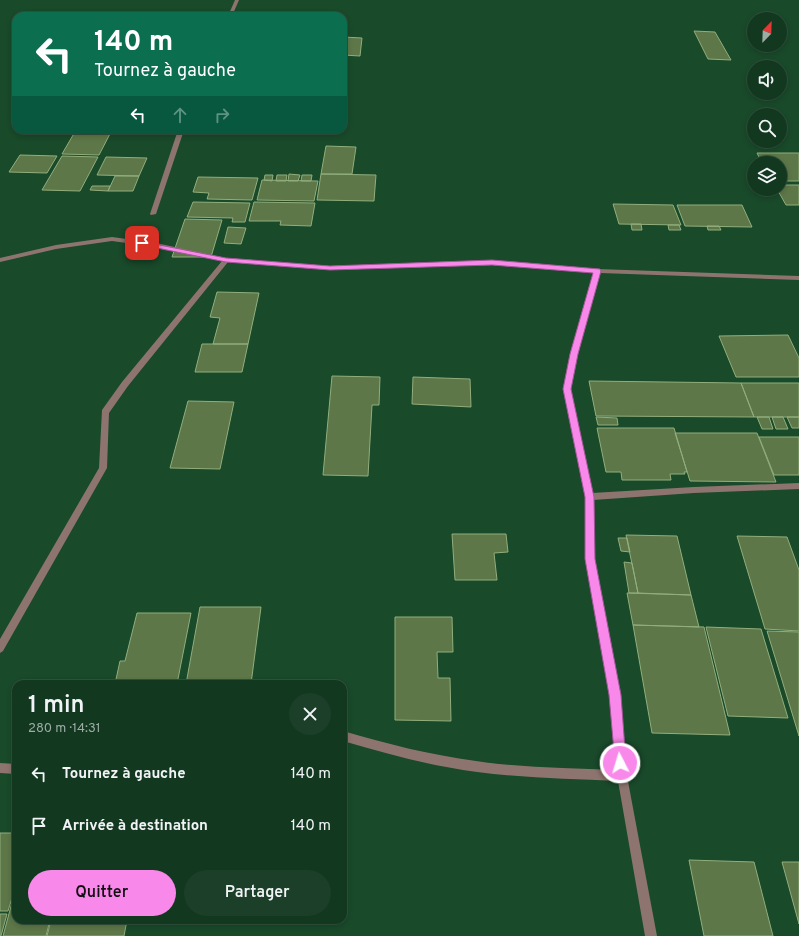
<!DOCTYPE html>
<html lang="fr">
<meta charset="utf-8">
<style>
:root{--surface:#133820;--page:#1c3f29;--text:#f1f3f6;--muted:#9daca5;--line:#32523e;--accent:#f888e9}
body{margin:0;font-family:Overpass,sans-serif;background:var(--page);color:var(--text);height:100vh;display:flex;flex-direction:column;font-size:15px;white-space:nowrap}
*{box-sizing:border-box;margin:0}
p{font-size:13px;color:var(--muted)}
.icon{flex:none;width:22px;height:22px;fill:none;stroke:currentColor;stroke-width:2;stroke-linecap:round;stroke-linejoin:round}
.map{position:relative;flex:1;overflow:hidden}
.details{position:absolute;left:12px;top:680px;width:335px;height:244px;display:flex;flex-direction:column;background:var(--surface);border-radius:12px;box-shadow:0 2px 6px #0003,0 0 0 1px var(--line)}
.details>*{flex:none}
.banner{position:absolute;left:12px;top:12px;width:335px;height:122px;border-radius:12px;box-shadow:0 2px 6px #0003,0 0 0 1px var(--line);background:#0b6e4f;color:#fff;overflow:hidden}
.needle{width:26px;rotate:23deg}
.tools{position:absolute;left:747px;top:12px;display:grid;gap:8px}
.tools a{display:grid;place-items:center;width:40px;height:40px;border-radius:50%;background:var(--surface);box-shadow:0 2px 6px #0003,0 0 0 1px var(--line);font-size:20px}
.pin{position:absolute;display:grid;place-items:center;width:34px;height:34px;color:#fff;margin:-17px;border-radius:8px;box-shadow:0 2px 6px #0006}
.me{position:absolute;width:44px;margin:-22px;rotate:355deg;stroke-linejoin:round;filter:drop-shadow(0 0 3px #0008)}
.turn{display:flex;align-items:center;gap:14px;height:84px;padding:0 16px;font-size:18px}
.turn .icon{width:52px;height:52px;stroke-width:2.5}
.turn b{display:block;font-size:28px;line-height:34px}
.lanes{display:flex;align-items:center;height:38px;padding:0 16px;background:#0003;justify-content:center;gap:20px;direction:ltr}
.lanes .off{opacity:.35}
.round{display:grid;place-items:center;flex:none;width:42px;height:42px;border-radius:21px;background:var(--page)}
.headline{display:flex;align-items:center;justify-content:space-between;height:68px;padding:0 16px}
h1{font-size:24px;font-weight:600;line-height:30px}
.primary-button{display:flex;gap:8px;margin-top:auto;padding:8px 16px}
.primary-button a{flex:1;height:46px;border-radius:24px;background:var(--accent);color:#111;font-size:16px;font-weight:600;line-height:46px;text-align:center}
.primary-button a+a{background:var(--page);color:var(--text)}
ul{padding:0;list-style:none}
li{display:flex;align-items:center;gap:12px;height:52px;padding:0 16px}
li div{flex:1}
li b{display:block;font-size:15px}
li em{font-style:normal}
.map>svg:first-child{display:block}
.building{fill:#5d7748;stroke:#92ae7d}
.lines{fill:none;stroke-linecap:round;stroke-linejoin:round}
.street{fill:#8e746e;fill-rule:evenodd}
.route{fill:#f888e9;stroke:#a15897}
</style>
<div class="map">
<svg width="799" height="936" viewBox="0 0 799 936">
<rect width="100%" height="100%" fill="#194a2a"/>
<!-- building -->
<path class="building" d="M694,31L715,32L731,60L708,59Z
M343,37L362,38L360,56L343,55Z
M76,130H112L99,155L62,154Z
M326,146L356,147L352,174H321Z
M757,153H799V181H780V163H762Z
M20,155L57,156L47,173L9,172Z
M62,156L98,157L80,191L42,190Z
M106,157L147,158L139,176L97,175Z
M289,174L300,175L298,181H288Z
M321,174L376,175L374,201L317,200Z
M265,175H273L272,181L264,180Z
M277,175H287L286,181H276Z
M302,175H312L311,181H301Z
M115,176H139L133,191H108Z
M198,177L258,178L252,200L207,199L209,193L193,192Z
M262,180L318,181L314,201L257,200Z
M780,185H799V205H786L777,189H780Z
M92,186H110L108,191L90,190Z
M193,202L250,203L245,222H232L233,218L187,217Z
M254,202L315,203L311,226L280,225L281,221H249Z
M613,204L673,205L681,225L619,224Z
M677,205H742L752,227L685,226Z
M185,219L222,220L211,257H172Z
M631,224H641L642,230H632Z
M668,225H679L681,230H669Z
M707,226H719L721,230H708Z
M228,227L246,228L241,244L224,243Z
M217,292L259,293L248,344H213L220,318L210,317Z
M788,335L799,358V377H736L719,336Z
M202,344H248L242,372H195Z
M332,376L380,377L379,405H372L368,476L323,475Z
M413,377L470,379L471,407L412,404Z
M589,381L741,383L754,417L596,416Z
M741,383H799V417H754Z
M188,401L234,402L220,469L170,468Z
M596,417L617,418L618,425H598Z
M757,417H769L773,429H762Z
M772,417H783L788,429H776Z
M787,417H799V428H792Z
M597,428H674L687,472H684L685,474H670L671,480H622L621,472H606Z
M675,433H757L776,482L690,481Z
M759,437H799V475H774Z
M452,534H506L508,552L494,553L497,580H455Z
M626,535L677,536L691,595L638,593Z
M737,536L787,537L799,570V631L765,629Z
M618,538H627L630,552L621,551Z
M624,562L632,563L638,593H629Z
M627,593L691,595L699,627L633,625Z
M200,607H261L251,684H186Z
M137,613H191L177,684H115L120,661H125Z
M395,617H452L453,652H437L438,678H450L451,721L395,720Z
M633,625L704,627L730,735L652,733Z
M706,627L761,629L788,718L728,716Z
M767,631L799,632V736Z
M0,833H16V885L8,911H0Z
M689,860L754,862L773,936H704Z
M782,862H799V924Z
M14,895H16V920H50L46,936H3Z
M0,914H7L1,936H0Z
M51,920H127L124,936H47Z"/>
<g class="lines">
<!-- street -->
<path class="street" d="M235,0H239L232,16H228Z
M178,130H184L156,214L151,215L150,214Z
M112,237L156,243L226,258L330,266L492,261L597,269L799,276V280L600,273L578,354L571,389L592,493L694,487L799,483V489L694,493L593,500L594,559L620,695L627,776L657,936H645L618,781C571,779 524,778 477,772C431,766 387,754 343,741V731C387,744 431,755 476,761C523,768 570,768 616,770L610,695L586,559L585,497L563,389L570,354L593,273L492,265L330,270L228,262L128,386L109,413L107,468L3,651L0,653V639L99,468L102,410L122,382L222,261L156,247L112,241L56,249L0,262V258L56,245Z
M0,763L16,764V774L0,773Z"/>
</g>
<!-- route -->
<path class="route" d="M139,241L226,258L330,266L492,260L600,269L601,271L578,354L571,389L594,497L595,559L621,695L626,763L625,767L620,769L616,767L615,763L609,695L585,559V497L563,389L570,354L593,273L492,265L330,270L226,262L142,245L138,243Z"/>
</svg>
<div class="tools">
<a><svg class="needle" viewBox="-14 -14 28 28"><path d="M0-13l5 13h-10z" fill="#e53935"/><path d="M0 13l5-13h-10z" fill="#9daca5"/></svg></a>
<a><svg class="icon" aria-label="sound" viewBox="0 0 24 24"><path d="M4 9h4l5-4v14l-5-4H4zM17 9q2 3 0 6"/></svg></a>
<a><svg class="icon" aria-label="search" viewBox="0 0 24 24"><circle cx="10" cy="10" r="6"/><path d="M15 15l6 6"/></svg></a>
<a><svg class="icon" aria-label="layers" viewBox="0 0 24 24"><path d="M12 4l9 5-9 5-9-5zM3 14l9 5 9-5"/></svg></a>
</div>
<div class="pin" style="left:142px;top:243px;background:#d93025"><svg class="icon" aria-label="arrive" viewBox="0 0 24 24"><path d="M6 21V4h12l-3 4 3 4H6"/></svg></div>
<svg class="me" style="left:620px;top:763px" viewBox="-20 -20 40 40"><circle r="17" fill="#f888e9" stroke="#fff" stroke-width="3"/><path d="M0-11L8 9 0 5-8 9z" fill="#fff"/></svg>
<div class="banner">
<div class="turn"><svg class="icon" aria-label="left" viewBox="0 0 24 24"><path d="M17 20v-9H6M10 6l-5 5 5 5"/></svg><div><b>140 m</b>Tournez à gauche</div></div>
<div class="lanes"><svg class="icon" aria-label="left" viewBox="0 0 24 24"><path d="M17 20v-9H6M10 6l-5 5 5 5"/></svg><svg class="icon off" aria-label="ahead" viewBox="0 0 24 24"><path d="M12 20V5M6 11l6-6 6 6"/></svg><svg class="icon off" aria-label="right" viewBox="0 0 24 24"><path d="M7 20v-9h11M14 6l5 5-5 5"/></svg></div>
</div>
<section class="details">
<div class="headline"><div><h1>1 min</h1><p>280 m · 14:31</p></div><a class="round"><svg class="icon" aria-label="close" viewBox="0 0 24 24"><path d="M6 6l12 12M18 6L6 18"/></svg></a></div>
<ul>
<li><svg class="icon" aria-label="left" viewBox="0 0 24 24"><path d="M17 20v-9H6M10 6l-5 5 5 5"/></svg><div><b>Tournez à gauche</b></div><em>140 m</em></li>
<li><svg class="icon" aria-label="arrive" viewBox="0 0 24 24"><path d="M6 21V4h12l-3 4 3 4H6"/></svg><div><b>Arrivée à destination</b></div><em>140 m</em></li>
</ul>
<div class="primary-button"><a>Quitter</a><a>Partager</a></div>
</section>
</div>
